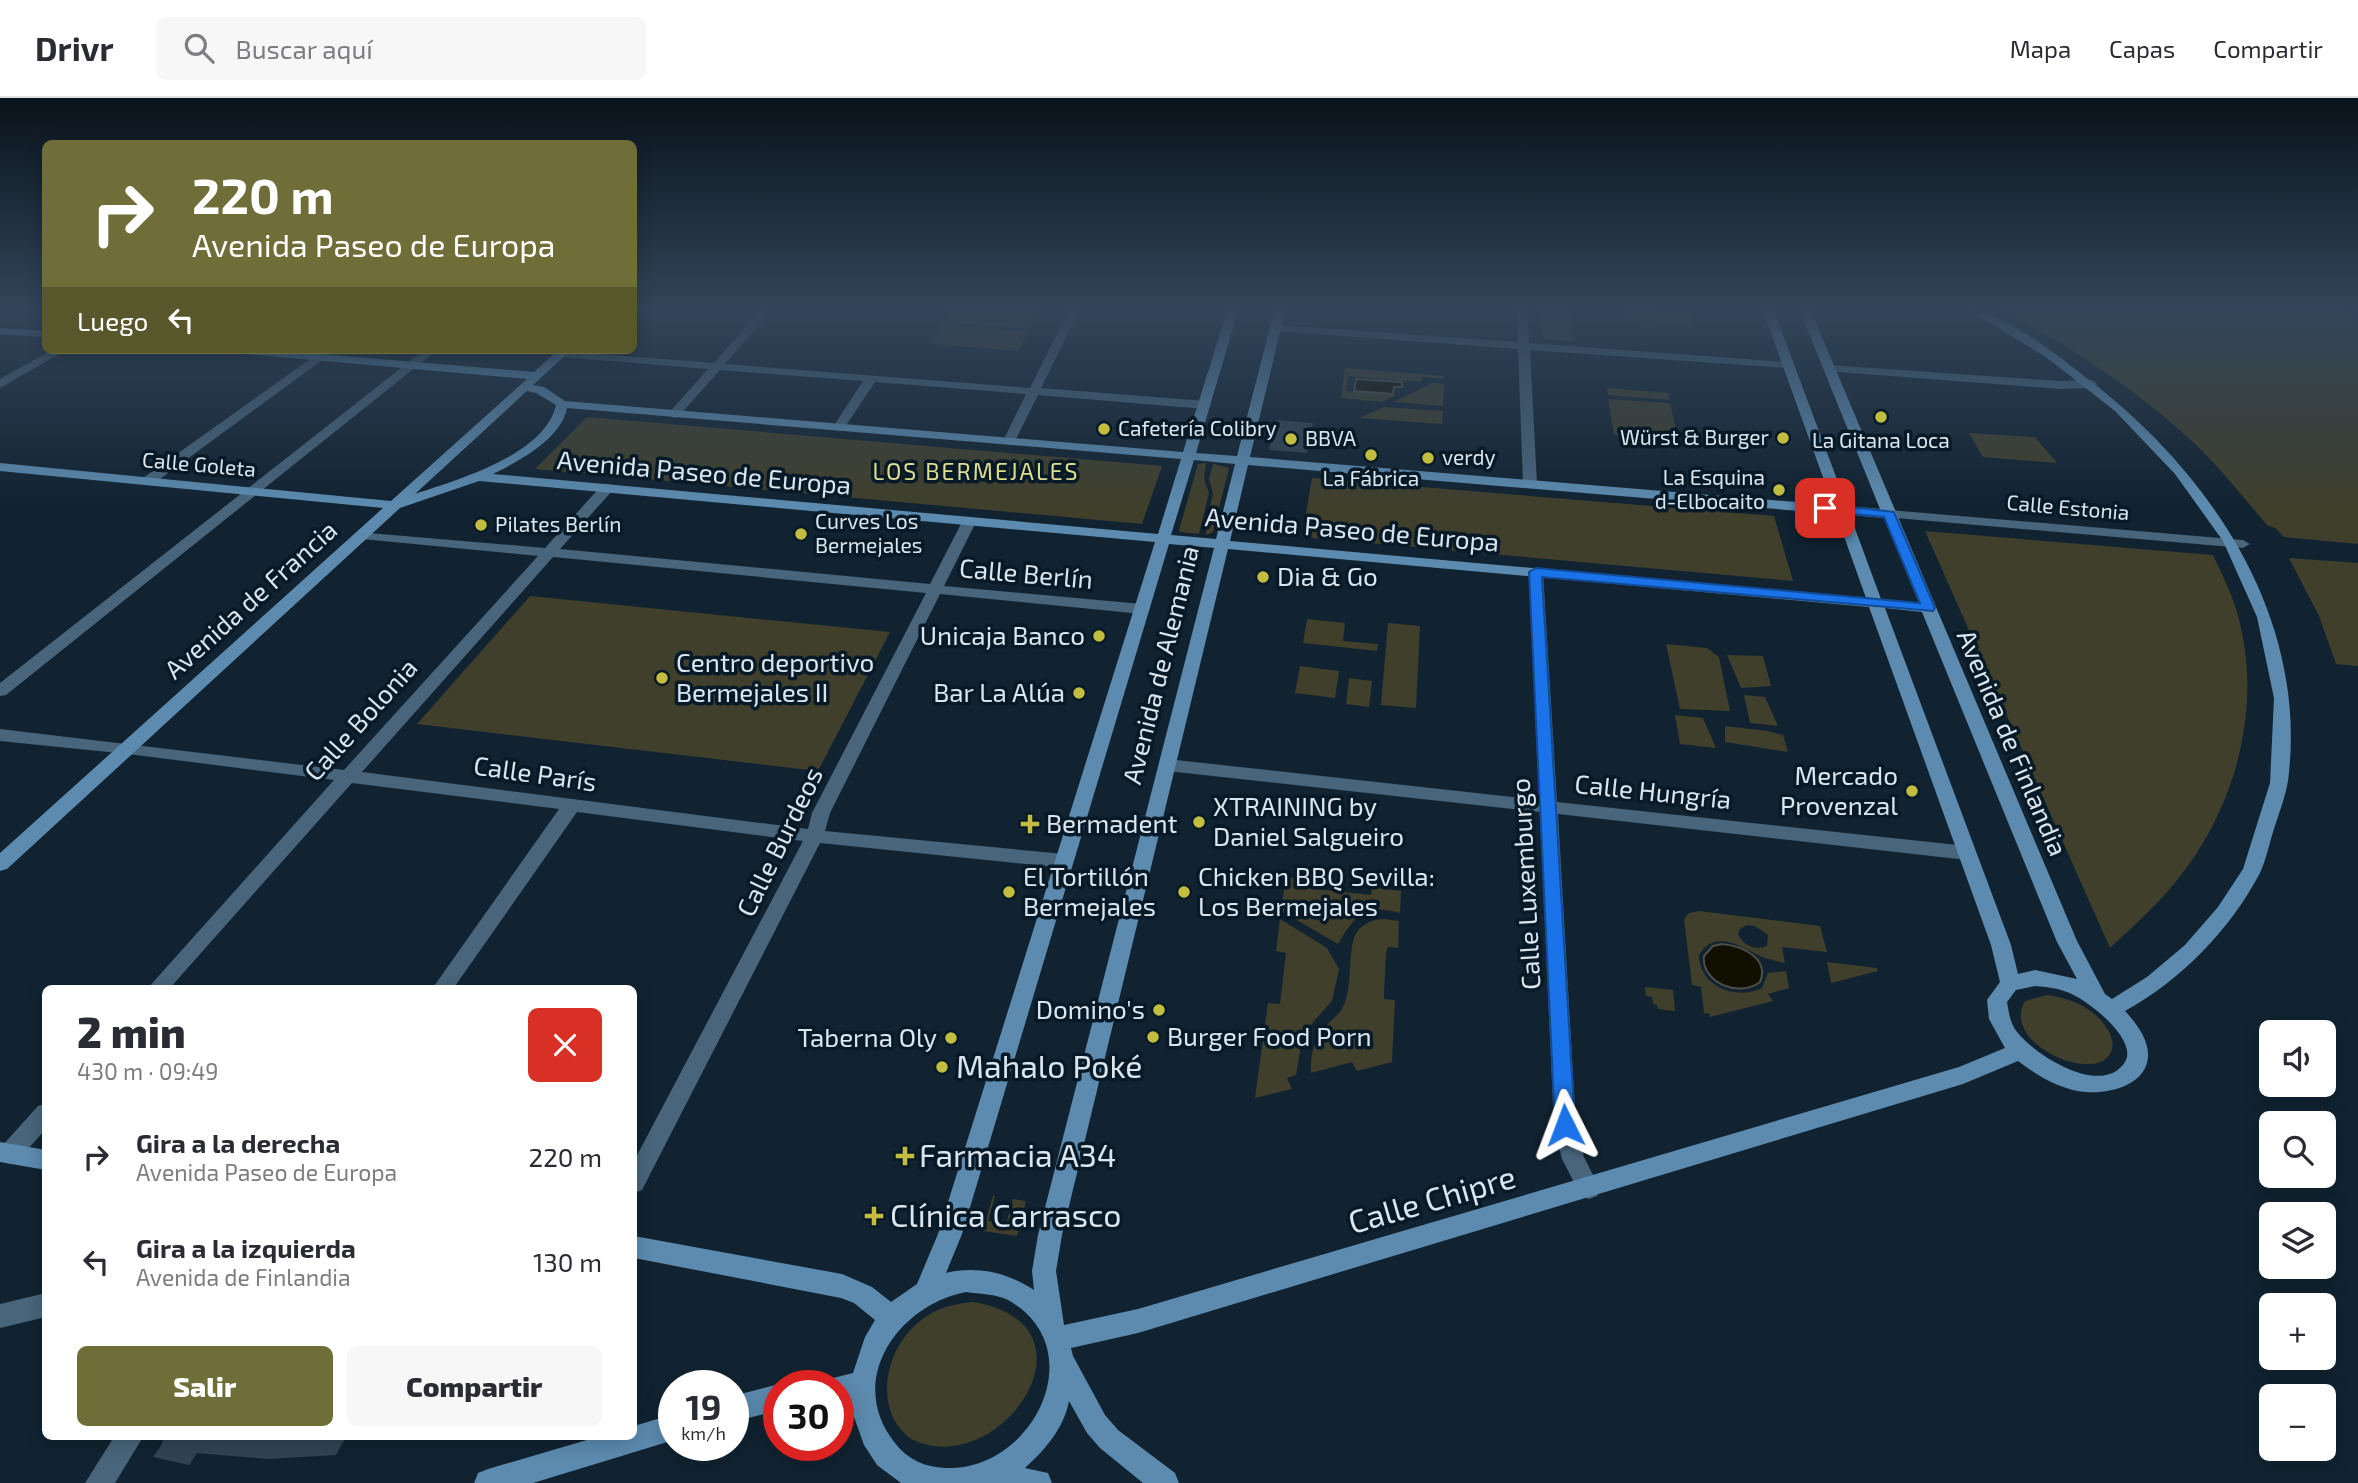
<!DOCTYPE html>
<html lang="es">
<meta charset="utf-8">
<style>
:root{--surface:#fff;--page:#f7f7f7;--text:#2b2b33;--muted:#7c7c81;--line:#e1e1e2;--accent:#6f6d38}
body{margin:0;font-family:"Exo 2",sans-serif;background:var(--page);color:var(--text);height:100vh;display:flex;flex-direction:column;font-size:26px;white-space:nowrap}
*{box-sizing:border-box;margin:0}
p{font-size:23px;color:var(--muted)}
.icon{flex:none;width:38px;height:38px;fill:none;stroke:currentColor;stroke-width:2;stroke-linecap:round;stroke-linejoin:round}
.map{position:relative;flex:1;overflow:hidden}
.panel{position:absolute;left:42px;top:887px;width:595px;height:455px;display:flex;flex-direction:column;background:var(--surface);border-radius:10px;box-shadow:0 4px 18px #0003}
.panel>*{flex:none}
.banner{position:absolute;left:42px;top:42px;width:595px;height:214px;border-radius:10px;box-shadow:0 4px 18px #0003;background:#6f6d38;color:#fff;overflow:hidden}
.fabs{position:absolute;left:2259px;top:922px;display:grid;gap:14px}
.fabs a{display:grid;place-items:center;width:77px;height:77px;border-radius:10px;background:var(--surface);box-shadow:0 4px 18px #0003;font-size:35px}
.speed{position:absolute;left:658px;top:1272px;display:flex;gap:14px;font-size:35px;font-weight:700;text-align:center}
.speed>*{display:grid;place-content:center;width:91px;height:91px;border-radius:50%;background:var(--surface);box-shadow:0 4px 18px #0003;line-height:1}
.speed small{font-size:18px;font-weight:400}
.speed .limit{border:10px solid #d22;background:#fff;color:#111}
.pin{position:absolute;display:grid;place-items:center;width:60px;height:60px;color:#fff;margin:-30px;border-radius:14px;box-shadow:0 4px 10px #0006}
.me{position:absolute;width:77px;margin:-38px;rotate:357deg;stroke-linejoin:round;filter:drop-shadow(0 0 5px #0008)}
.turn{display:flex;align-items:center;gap:24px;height:147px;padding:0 35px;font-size:32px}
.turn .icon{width:91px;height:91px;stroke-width:2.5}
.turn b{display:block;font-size:49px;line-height:60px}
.then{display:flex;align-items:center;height:66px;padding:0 35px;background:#0003;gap:14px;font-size:26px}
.round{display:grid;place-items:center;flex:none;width:74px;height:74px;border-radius:10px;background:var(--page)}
.overview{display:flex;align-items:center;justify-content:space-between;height:119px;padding:0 35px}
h1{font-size:42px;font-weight:800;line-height:52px}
.action{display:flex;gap:14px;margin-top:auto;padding:14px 35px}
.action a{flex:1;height:80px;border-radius:10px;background:var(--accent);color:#fff;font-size:28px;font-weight:800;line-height:80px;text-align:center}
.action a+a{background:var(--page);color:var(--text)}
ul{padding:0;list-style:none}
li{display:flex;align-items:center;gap:21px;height:105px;padding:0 35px}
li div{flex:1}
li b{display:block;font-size:26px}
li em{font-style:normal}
header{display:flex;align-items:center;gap:42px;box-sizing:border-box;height:98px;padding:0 35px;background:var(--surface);border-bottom:2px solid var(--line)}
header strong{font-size:33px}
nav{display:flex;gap:38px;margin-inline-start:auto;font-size:24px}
.search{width:490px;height:63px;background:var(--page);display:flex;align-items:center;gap:18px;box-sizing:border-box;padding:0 24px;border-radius:10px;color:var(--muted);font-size:26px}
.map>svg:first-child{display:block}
.green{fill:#3f3f2c;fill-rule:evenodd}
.water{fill:#100f00;stroke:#4d4f47;stroke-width:2}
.building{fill:#314453}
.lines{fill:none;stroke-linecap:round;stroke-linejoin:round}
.street{fill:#48657b;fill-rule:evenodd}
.secondary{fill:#5c8baf;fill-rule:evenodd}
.route{fill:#1a73e8;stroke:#114b97;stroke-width:2}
.poi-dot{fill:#c2bd3f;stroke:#081a27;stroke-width:2.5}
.labels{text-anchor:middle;stroke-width:7;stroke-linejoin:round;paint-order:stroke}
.far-poi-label{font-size:21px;fill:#dae5ee;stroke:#081a27;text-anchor:start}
.far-street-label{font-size:21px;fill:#dae5ee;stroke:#081a27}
.far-neighbourhood-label{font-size:23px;letter-spacing:2px;fill:#dfdd8e;stroke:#081a27}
.street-label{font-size:26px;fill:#dae5ee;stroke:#081a27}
.poi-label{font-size:26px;fill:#dae5ee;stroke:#081a27;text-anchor:start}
.near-poi-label{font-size:32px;fill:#dae5ee;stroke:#081a27;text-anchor:start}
.near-street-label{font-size:32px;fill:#dae5ee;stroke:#081a27}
</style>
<header>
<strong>Drivr</strong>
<div class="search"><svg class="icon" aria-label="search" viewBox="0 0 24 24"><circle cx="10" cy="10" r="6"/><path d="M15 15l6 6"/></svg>Buscar aquí</div>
<nav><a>Mapa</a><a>Capas</a><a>Compartir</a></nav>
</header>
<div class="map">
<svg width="2358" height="1385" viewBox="0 0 2358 1385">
<rect width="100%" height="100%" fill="#112331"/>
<!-- green -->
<path class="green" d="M952,213H1038L1029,231L944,225Z
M1622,213L1692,215L1693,227L1623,222Z
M2006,213H2346L2358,225V446L2284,439L2275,430L2267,427C2243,399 2221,371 2195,346C2139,293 2073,251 2006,213Z
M943,226L1029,233L1018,253L931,246Z
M1345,270L1444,278V281L1422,279V284L1348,278L1346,293L1396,297L1382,304L1341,300Z
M1433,285L1444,286L1443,308L1393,304Z
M1607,290L1668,295L1669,302L1608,297Z
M1608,301L1670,305L1678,341L1614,337Z
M1384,309L1443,313L1442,326L1359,320Z
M587,319L1162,368L1142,426L535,371Z
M1969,335L2035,339L2057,365L1983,359Z
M1206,365L1204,381L1209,395L1199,436L1181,434L1179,432L1198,366Z
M1213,366L1229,370L1213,434L1206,437L1207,421L1213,396L1209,381Z
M1312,380L1774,418L1793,483L1302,439Z
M1925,433L2213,457C2221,474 2230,492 2236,511C2263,598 2240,697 2187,769C2165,800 2137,825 2110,850Z
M2289,460L2358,465V568L2336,566L2319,518Z
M530,498L890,534L818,673L417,626Z
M1307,521L1345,525L1343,543L1378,546L1377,553L1303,545Z
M1388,525L1420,528L1416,610L1381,607Z
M1666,546L1707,550L1719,559L1730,613L1680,611Z
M1727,557L1763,558L1771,588L1741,590Z
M1300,568L1339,573L1335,600L1295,595Z
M1349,580L1372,583L1369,609L1346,606Z
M1744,597L1765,599L1778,628L1750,625Z
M1675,617L1703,620L1716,650L1680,646Z
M1725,628L1768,633L1783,637L1788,654L1725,644Z
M1286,779L1316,783V791L1371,797L1372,789L1401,793L1400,815C1364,805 1354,819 1338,846L1281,813Z
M1699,813L1820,828L1827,854L1782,849L1785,865C1776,863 1766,861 1758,857C1738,847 1714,832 1699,857C1699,888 1736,903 1762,890L1768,875L1786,873L1789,890L1768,896L1773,903L1710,919V916L1704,915L1701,889L1692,887L1684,821L1689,815ZM1747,827L1755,828L1768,837L1767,848C1755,853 1744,848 1738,836L1740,831Z
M1280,821L1327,850L1339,871L1332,903L1314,923L1302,942L1296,977L1287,980L1292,991L1255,1000L1268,905L1280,906L1286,855L1276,853Z
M1385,821L1399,823L1398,850L1388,849L1386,855L1384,895V901L1395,902L1392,964L1357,973L1352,964L1311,975C1310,958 1314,942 1325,929C1333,920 1341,916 1345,904C1353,883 1347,849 1357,834C1363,825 1374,821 1385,821Z
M1827,864L1877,870L1878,873L1831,885Z
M1645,889L1673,892L1675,913L1658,911L1657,907L1653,906L1652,899L1646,898Z
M2047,897C2069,900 2090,908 2104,926C2110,934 2114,942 2112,951C2102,990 1999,947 2025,903Z
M993,1098H995L988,1123L1006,1126L1013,1101L1026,1103L1017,1138L983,1133Z
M973,1204C1108,1226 1000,1385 911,1341C872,1312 885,1251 919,1224C935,1210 953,1206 973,1204Z"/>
<!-- water -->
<path class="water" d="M1356,281L1402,284V289H1394L1393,296L1354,293Z
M1722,846C1742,848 1770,860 1760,884C1740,900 1701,885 1704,858L1713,848Z"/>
<!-- building -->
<path class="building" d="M1541,213L1571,214L1574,243L1543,241Z
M1276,322L1313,325L1307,355L1269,352Z
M163,1339H346L336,1357L268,1361L197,1355L189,1367L153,1359L162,1346Z"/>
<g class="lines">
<!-- street -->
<path class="street" d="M760,213H771L725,266L1030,290L1068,213H1079L1041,290L1205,303L1211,307L1205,311L1038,297L1015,343L1009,347L1003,343L1026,296L875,284L843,332L839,333L833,329L863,283L720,272L678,319L674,320L668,316L708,271L561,259L555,256L561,253L714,265Z
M1517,213H1527L1529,245L1788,264L1794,267L1788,270L1530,252L1537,386L1530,390L1523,386L1518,251L1276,233L1270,230L1276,227L1518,244Z
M52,252H66L0,290V281Z
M323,252H336L153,386H143V380Z
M424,252H437L6,597L0,598V585Z
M1829,267L2060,283L2092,282L2098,286L2092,290L2060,291L1825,273V269Z
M607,386L612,387V393L560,451L930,486L962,424L969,420L976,424L944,488L1142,506L1150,511L1142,516L940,496L830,715L825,733L1064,756L1071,758L1073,763L1071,768L1064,770L820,745L642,1092L634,1095V1063L803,743L577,714L453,891H432L559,711L352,685L169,891H147L334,682L128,656L0,643V631L344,672L538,458L362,441L355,437L357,434L545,450L602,387ZM553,459L926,495L812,715L808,731L362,674Z
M1889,412L2243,442L2250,446L2243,450L1884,419V413Z
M1536,470L1543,474L1557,704L1967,748L1973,750L1976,755L1973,760L1967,762L1558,716L1576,1029L1584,1059L1600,1091L1597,1098L1589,1101L1581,1098L1562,1061L1554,1029L1540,714L1167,673L1158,667L1167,661L1539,702L1529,474Z
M46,1006V1031L17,1063L9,1066L1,1063V1049L38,1008Z
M46,1195V1219L0,1230V1206Z
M114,1339H143L115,1385H85Z"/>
<!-- secondary -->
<path class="secondary" d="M1227,213H1238L1196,355L1237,358L1274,213H1285L1250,359L1833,407L1763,213H1774L1847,408L1880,411L1800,213H1811L2077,843L2105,896L2112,901L2147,879L2185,847L2218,809L2243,771L2270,685L2274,600L2257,519L2223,443L2175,376L2115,313L2046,259L1971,213C2002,213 2063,261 2088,281C2212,376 2309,521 2288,683C2285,700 2278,718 2273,734C2269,747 2266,762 2260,775C2230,832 2181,882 2125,913C2135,924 2148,940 2148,956C2149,986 2110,996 2086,994C2061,992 2038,978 2018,963L1963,986L1138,1235L1071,1250L1073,1258L1105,1317L1118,1332L1175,1375L1179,1385H1143L1100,1350L1087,1335L1069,1303C1064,1330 1045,1352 1025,1370L1048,1375L1052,1385H901L877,1367L864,1347L853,1316L851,1301L838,1303V1288H826L829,1281L853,1275L865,1239L875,1222L854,1205L841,1200L634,1160V1138L842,1176L872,1189L891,1204L917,1186L938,1136L1155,444L479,383L400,410L7,771L0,773V755L383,410L0,373V365L391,403L527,281L233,255L227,252H273L534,274L558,252H571L533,287L544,289L565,303L1183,354ZM527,293L536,295L556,307C545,357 457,382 415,396ZM567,310L1181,361L1158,436L493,376C519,363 561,341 567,310ZM1194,362L1235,366L1216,441L1171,437ZM1248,367L1836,416L1866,500L1230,443ZM1850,417L1884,420L1919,505L1881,501ZM1169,446L1214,450L1038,1137L1032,1173L1034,1192C1009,1175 976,1167 946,1175L962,1136ZM1228,451L1869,509L1991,847L2000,884L1987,902L1989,921L2005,950L1959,969L1138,1211L1064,1227L1056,1173L1062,1137ZM1885,510L1922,514L2057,844L2077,881L2035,872L2018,876L2011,847ZM2035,888C2046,889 2057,890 2067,894C2085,900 2139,941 2125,964C2102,1000 2035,957 2017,934C2010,925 2009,915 2007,904L2016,892ZM966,1194C979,1196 996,1196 1008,1202C1094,1250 1033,1374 945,1370C925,1369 908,1362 895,1345C845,1283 898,1207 966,1194Z
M0,230L46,233V239L0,236Z
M0,1044L46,1052V1072L0,1064Z
M779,1286L784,1288H779V1312L733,1324V1298Z
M674,1316V1342L533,1385H474L478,1375L488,1371L597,1339H634V1328Z"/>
</g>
<!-- sky -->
<linearGradient id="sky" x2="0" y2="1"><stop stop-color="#09131b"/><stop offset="0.52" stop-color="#32455a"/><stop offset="1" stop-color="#32455a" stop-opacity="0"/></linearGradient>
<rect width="2358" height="407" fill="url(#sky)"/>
<!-- route -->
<path class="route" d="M1825,406L1894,414L1935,510L1933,513L1542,479L1575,1027L1572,1033L1565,1036L1558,1033L1555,1027L1529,474L1536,470L1920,505L1884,419L1820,413V408Z"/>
<!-- markers -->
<g class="poi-dot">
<circle cx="1881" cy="319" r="7"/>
<circle cx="1104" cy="331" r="7"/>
<circle cx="1783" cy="340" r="7"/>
<circle cx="1291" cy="341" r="7"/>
<circle cx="1371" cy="357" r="7"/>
<circle cx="1428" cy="360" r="7"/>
<circle cx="1779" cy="392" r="7"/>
<circle cx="481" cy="427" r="7"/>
<circle cx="801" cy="436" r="7"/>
<circle cx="1263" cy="479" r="7"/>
<circle cx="1099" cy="538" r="7"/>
<circle cx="662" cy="580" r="7"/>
<circle cx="1079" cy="595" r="7"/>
<circle cx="1912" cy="693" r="7"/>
<circle cx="1199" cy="724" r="7"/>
<path d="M1026.5 715.5h7v7h7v7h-7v7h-7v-7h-7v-7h7z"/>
<circle cx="1009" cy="794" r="7"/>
<circle cx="1184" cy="794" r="7"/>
<circle cx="1159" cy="912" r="7"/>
<circle cx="1153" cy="939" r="7"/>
<circle cx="951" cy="940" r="7"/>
<circle cx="942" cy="969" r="7"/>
<path d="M901.5 1047.5h7v7h7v7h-7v7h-7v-7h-7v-7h7z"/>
<path d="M870.5 1107.5h7v7h7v7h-7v7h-7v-7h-7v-7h7z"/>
</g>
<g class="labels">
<!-- far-poi labels -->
<g class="far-poi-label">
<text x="1118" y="338">Cafetería Colibry</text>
<text x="1769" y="347" text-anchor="end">Würst &amp; Burger</text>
<text x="1305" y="348">BBVA</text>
<text x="1881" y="350" text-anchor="middle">La Gitana Loca</text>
<text x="1442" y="367">verdy</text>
<text x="1765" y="387" text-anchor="end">La Esquina<tspan x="1765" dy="24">d-Elbocaito</tspan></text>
<text x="1371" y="388" text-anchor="middle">La Fábrica</text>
<text x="815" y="431">Curves Los<tspan x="815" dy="24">Bermejales</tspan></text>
<text x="495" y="434">Pilates Berlín</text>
</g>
<!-- far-street labels -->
<g class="far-street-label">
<text transform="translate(199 367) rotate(5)" y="7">Calle Goleta</text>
<text transform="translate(2068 410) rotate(5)" y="7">Calle Estonia</text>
</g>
<!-- far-neighbourhood labels -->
<g class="far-neighbourhood-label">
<text x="976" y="382">LOS BERMEJALES</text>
</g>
<!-- street labels -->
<g class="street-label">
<text transform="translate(704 375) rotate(5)" y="9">Avenida Paseo de Europa</text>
<text transform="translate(1352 432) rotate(5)" y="9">Avenida Paseo de Europa</text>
<text transform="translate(1026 476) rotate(5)" y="9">Calle Berlín</text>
<text transform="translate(251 502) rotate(-42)" y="9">Avenida de Francia</text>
<text transform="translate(1161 567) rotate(-76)" y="9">Avenida de Alemania</text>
<text transform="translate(361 622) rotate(-48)" y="9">Calle Bolonia</text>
<text transform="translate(2012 645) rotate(67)" y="9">Avenida de Finlandia</text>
<text transform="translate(535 676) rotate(8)" y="9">Calle París</text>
<text transform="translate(1653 694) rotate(6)" y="9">Calle Hungría</text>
<text transform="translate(780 744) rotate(-64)" y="9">Calle Burdeos</text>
<text transform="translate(1526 786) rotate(-93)" y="9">Calle Luxemburgo</text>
</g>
<!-- poi labels -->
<g class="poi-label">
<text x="1277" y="488">Dia &amp; Go</text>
<text x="1085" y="547" text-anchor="end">Unicaja Banco</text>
<text x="676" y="574">Centro deportivo<tspan x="676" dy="30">Bermejales II</tspan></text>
<text x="1065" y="604" text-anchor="end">Bar La Alúa</text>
<text x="1898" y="687" text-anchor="end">Mercado<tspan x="1898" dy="30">Provenzal</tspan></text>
<text x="1213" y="718">XTRAINING by<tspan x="1213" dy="30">Daniel Salgueiro</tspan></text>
<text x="1046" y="735">Bermadent</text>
<text x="1023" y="788">El Tortillón<tspan x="1023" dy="30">Bermejales</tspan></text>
<text x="1198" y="788">Chicken BBQ Sevilla:<tspan x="1198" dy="30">Los Bermejales</tspan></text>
<text x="1145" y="921" text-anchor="end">Domino's</text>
<text x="1167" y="948">Burger Food Porn</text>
<text x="937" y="949" text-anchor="end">Taberna Oly</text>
</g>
<!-- near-poi labels -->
<g class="near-poi-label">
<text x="956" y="980">Mahalo Poké</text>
<text x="919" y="1069">Farmacia A34</text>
<text x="890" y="1129">Clínica Carrasco</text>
</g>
<!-- near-street labels -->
<g class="near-street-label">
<text transform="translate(1432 1102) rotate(-16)" y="11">Calle Chipre</text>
</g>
</g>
</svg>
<div class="fabs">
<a><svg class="icon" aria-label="sound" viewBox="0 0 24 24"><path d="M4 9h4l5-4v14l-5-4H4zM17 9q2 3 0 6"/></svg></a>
<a><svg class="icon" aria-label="search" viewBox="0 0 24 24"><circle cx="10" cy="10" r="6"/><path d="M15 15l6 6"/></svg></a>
<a><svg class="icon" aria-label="layers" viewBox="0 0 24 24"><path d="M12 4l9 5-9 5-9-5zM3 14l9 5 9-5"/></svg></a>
<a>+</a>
<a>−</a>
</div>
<div class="speed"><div>19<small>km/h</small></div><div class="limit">30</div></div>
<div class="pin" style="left:1825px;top:410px;background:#d93025"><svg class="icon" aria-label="arrive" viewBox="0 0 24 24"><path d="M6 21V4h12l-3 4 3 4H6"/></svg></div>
<svg class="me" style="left:1565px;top:1027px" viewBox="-20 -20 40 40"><path d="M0-17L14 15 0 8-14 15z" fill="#1a73e8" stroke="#fff" stroke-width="4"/></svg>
<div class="banner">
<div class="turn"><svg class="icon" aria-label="right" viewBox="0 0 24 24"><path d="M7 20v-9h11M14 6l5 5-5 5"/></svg><div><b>220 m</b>Avenida Paseo de Europa</div></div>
<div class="then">Luego<svg class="icon" aria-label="left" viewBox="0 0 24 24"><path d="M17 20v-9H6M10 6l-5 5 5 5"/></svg></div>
</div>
<section class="panel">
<div class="overview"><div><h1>2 min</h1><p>430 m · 09:49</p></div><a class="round" style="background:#d93025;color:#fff"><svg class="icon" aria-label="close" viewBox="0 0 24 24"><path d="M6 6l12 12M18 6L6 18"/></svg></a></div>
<ul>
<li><svg class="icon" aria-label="right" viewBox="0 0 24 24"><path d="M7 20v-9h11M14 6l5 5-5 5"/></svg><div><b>Gira a la derecha</b><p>Avenida Paseo de Europa</p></div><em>220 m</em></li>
<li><svg class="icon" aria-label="left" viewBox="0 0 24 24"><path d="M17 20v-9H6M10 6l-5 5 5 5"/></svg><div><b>Gira a la izquierda</b><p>Avenida de Finlandia</p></div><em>130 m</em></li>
</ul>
<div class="action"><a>Salir</a><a>Compartir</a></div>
</section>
</div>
